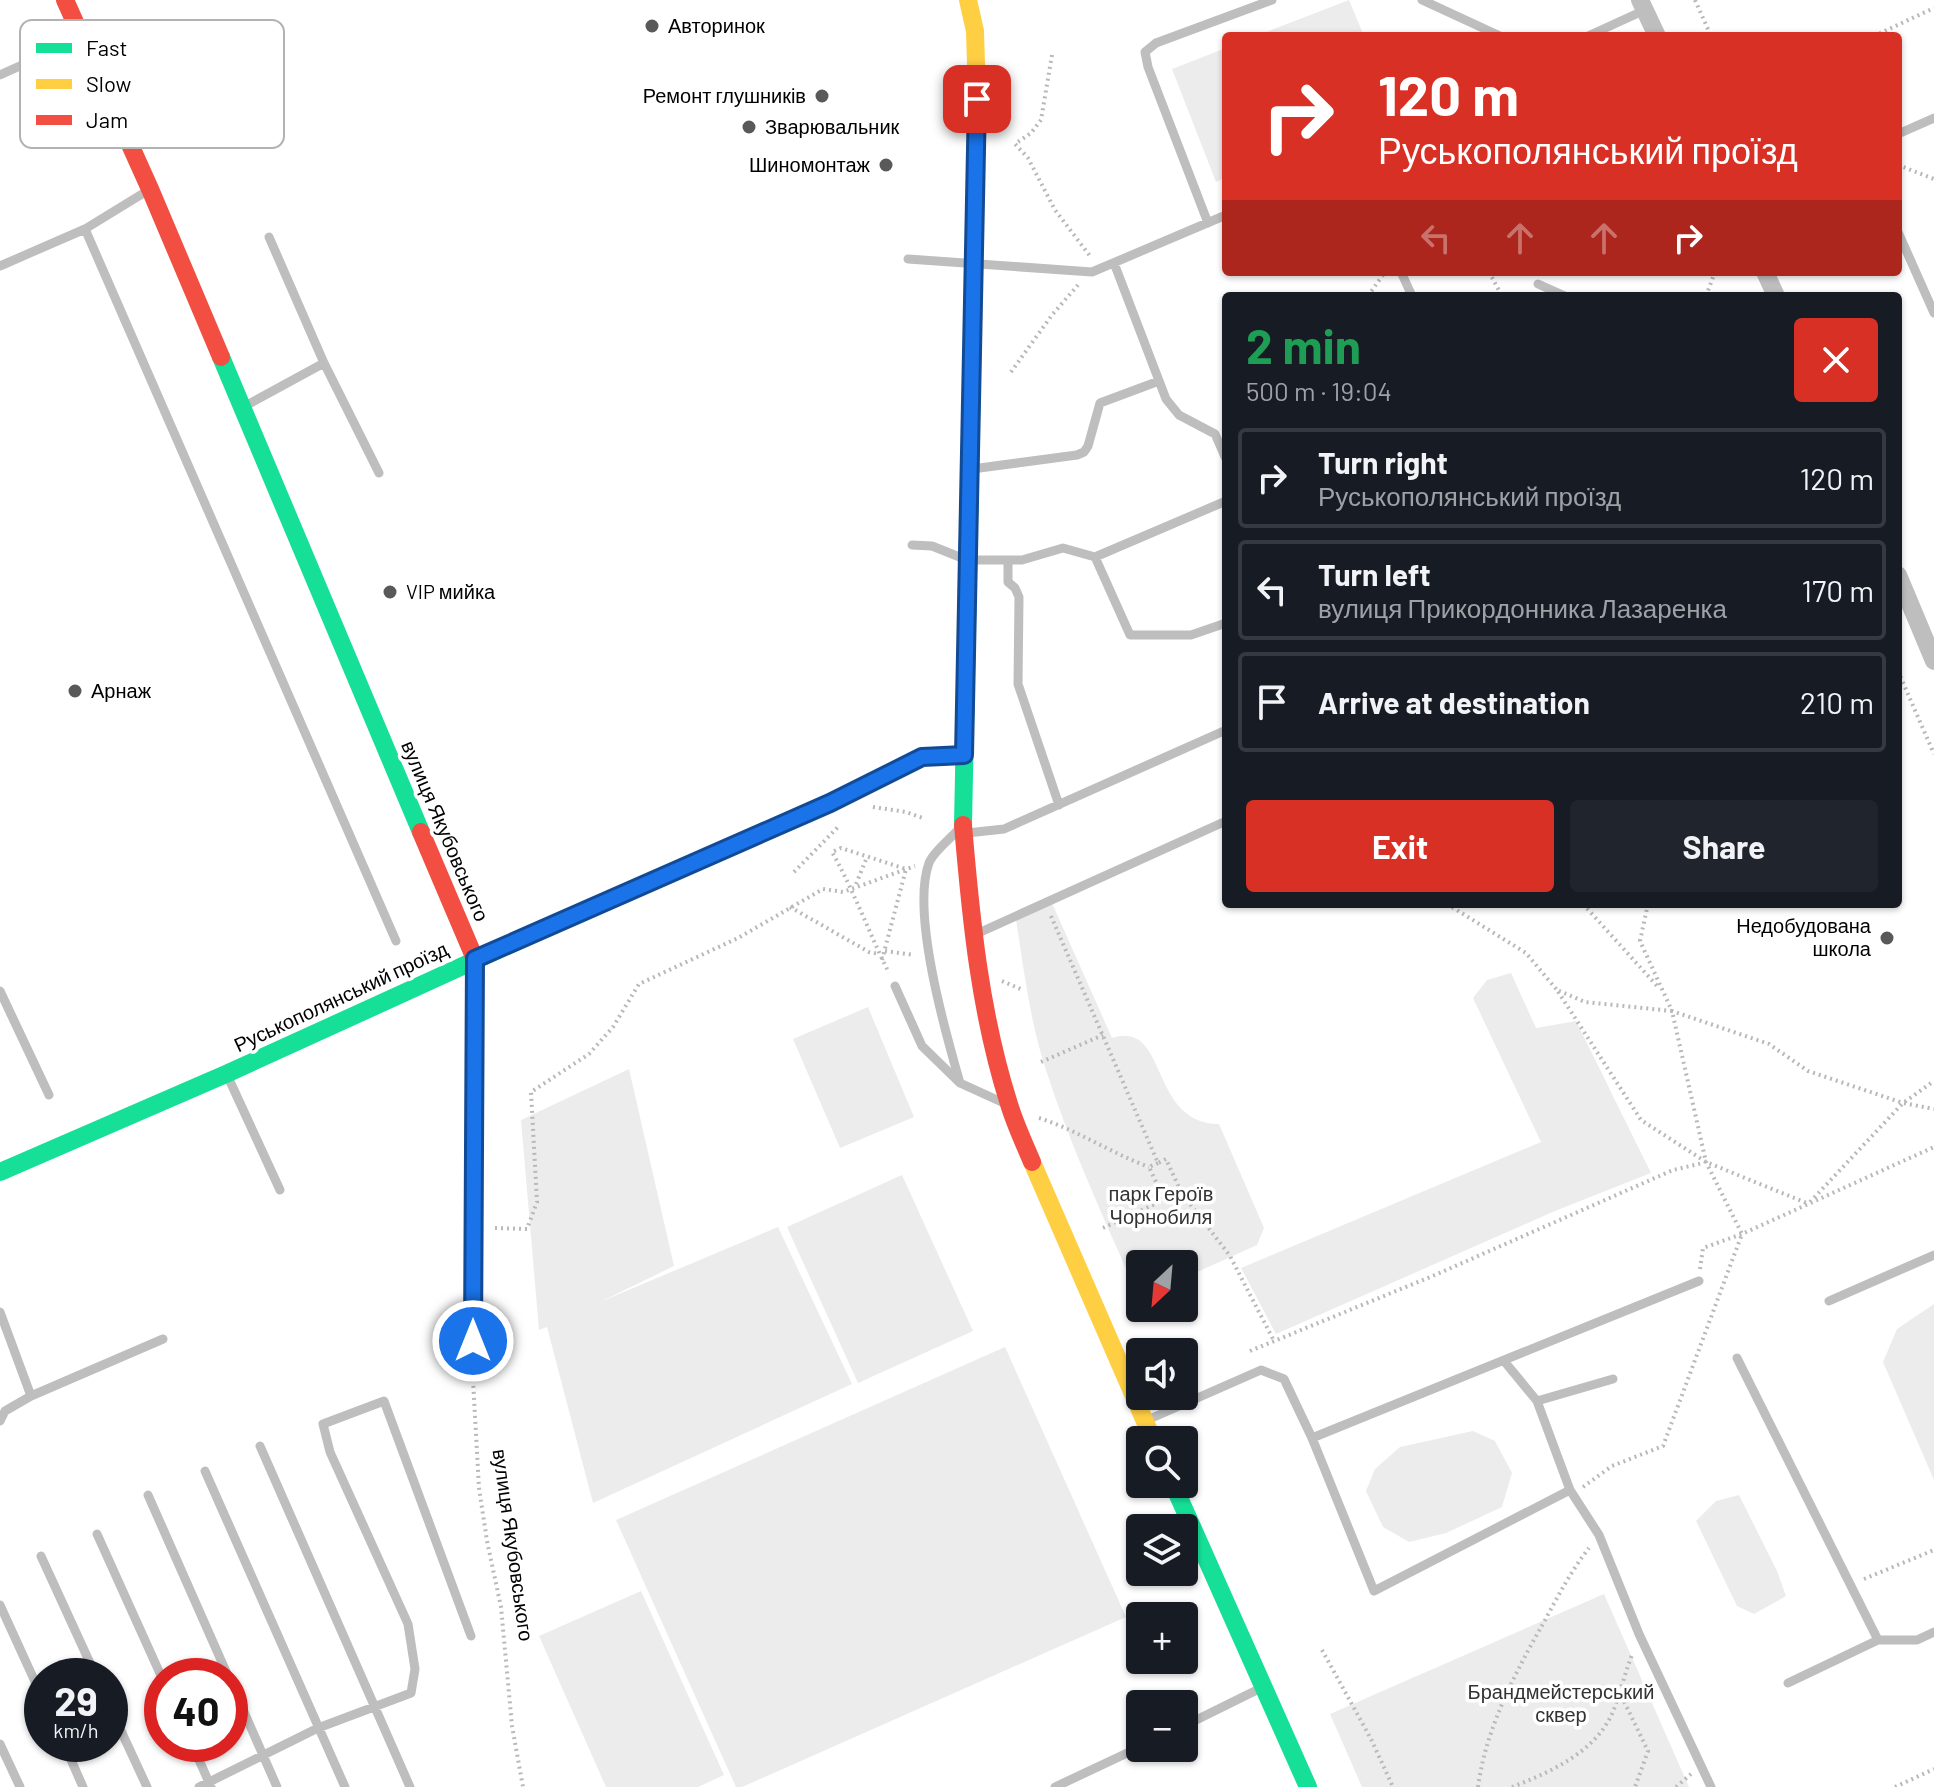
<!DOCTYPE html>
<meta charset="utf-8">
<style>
:root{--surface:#171b24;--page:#20242c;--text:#f1f3f6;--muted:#9ea1a6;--line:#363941;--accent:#d93025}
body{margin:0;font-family:Barlow,sans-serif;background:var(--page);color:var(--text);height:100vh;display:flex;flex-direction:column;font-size:30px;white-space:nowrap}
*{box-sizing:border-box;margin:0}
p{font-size:26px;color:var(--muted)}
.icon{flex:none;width:44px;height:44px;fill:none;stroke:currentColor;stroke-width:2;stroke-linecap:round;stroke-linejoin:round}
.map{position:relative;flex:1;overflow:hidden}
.sheet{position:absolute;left:1222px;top:292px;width:680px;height:616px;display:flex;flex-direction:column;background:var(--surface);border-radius:8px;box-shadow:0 2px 6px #0004}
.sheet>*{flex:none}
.hud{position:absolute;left:1222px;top:32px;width:680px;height:244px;border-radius:8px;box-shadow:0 2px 6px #0004;background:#d93025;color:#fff;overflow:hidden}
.needle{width:52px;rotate:206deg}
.buttons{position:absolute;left:1126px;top:1250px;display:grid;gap:16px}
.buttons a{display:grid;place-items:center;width:72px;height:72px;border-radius:8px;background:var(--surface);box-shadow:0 2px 6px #0004;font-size:40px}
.speed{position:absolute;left:24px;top:1658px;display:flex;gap:16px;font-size:40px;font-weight:700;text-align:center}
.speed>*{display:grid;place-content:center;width:104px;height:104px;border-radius:50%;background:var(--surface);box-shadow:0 2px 6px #0004;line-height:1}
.speed small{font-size:20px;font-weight:400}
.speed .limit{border:12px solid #d22;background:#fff;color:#111}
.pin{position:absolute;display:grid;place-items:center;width:68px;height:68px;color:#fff;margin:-34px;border-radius:16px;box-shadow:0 4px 12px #0006}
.me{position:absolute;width:88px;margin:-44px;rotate:0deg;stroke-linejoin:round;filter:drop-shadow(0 0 6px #0008)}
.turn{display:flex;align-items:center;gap:28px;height:168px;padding:0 24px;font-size:36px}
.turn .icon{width:104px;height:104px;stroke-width:2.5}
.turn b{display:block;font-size:56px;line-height:68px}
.lanes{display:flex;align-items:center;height:76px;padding:0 24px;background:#0003;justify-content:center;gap:40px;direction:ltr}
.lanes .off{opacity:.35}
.round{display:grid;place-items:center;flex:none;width:84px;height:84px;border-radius:8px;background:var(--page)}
.summary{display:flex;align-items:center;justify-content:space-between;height:136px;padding:0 24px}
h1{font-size:48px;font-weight:700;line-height:60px;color:#1e9e55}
.primary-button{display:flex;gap:16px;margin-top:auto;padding:16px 24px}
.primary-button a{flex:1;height:92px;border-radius:8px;background:var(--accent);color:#fff;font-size:32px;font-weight:700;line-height:92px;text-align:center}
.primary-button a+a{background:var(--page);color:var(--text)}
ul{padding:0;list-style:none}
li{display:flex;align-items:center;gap:24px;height:100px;margin:0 16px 12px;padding:0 8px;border:4px solid var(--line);border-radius:8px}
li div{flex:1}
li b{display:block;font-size:30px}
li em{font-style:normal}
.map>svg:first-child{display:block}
.green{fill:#ececec}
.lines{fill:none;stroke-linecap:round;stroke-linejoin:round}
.path{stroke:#b9b9b9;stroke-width:4;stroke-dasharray:2 4;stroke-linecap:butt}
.lane{stroke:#bebebe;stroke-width:9}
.street{stroke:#bebebe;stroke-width:18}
.fast{stroke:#16e098;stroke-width:18}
.slow{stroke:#ffcf43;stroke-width:18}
.jam{stroke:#f24e42;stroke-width:18}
.route-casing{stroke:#114b97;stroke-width:20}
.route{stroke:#1a73e8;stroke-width:14}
.poi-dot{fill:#595959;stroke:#fff;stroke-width:3}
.labels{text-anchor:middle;stroke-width:7;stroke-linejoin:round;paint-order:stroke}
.poi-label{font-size:20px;fill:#000;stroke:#fff;text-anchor:start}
.street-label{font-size:20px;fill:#000;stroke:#fff}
.park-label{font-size:20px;fill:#333;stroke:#fff}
.key{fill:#fff;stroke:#b2b2b2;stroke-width:2}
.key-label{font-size:22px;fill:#000}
</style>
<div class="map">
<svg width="1934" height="1787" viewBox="0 0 1934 1787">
<rect width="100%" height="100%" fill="#fff"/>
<!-- green -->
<path class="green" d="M1349,0L1364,36H1256Z
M1226,48V177L1216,182L1172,69Z
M1052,903L1112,1038C1169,1019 1148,1123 1219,1124L1264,1228L1257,1245L1184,1278V1264H1140L1139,1298C1106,1223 1071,1148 1046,1070C1030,1022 1024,970 1016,920Z
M1511,973L1536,1028L1576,1021L1651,1173L1555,1211L1276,1334L1241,1268L1541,1142L1473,998L1487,980Z
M868,1007L914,1117L840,1148L793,1039Z
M629,1069L674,1266L600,1302L778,1227L852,1384L593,1503L547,1327L539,1330L521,1120Z
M902,1175L973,1331L858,1383L787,1227Z
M1934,1304V1480L1883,1362L1897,1329Z
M1005,1347L1126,1617L742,1787H736L616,1520Z
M1473,1431L1495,1441L1512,1473L1502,1507L1446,1533L1409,1542L1383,1527L1366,1491L1375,1469L1400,1447Z
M1739,1495L1777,1571L1786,1596L1754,1614L1737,1606L1696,1521L1716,1501Z
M641,1591L724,1775L698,1787H606L539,1636Z
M1604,1594L1689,1787H1362L1330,1714Z"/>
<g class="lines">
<!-- path -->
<path class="path" d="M1695,0L1711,36
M1874,36L1934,8
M1052,55L1041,120L1031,133L1015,144L1028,158L1055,210L1090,256
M1898,165L1934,179
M1489,272L1502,296
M1368,296L1385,272
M1706,296L1715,272
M1011,372L1052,315L1078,285
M1898,671L1934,754
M873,807L906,812L923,818
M794,872L840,825
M856,884L867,857
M1447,904L1526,953L1557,990
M1583,904L1659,988
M1648,904L1640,941L1672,1011L1769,1044L1808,1071L1903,1103L1934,1109
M790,907L869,952L879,954
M1051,916L1158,1163L1166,1159L1181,1192L1230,1256L1274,1341
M885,951L914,955
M882,960L906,869L841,848L832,852C854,891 869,933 889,973
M1002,981L1023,990
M1041,1062L1103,1035
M1039,1118C1077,1130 1111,1153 1149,1167
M1158,1163L1149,1167L1164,1199
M1810,1202L1903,1103L1934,1081
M495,1228L527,1229L537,1202L531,1092L589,1054L613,1027L639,984L738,938L823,889L843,892L915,866
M1103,1228L1181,1192
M1700,1269L1703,1248L1742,1234L1934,1147
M1250,1351L1435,1275L1673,1170L1703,1163
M472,1362L479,1488L487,1541L501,1607L512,1726L523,1787
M1583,1487L1612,1466L1663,1446L1742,1234L1706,1162L1672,1011L1585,1002L1557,990L1641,1120L1706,1162L1809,1204
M1864,1579L1934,1550
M1322,1650L1371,1739L1393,1787
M1619,1691L1648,1751L1635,1787
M1478,1787C1486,1728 1515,1673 1544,1622C1558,1596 1571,1571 1589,1548
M1512,1787C1551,1772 1598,1751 1614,1709C1621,1691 1625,1672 1632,1655
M1676,1787L1691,1774
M1895,1787L1934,1769"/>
<!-- lane -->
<path class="lane" d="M1422,0L1500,36
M1588,36L1645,10
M0,75L82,38
M1898,134L1934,118
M1208,223L1148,67L1145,52L1156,43L1272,0
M85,229L396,941
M1898,232L1934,313
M908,259L1092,272L1226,215
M1114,263L1166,399L1179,415L1215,434L1226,459
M0,266L85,229L147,191
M1401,272L1412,296
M1538,284L1565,296
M324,363L379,473
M245,406L324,363L269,237
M972,469L1077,455L1084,452L1088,446L1100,403L1159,381
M912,545L932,546L967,560H1022L1063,548L1095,557L1226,501
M1095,557L1130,635H1191L1226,623
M1008,561V582L1015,588L1019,597L1018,684L1059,805
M958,830C950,839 933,852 929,863C911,912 945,1031 960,1083
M967,833L1004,829L1226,730
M974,935L1226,821
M895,986L922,1046L960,1083L1006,1104
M0,991L49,1095
M228,1077L280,1190
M1829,1301L1934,1255
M0,1312L31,1396L163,1339
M1737,1358L1878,1640
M1504,1361L1537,1401L1570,1490L1599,1535L1639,1634L1711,1787
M1537,1401L1613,1379
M0,1421L5,1411L31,1396
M1145,1421L1261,1370L1284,1379L1312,1438L1374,1591L1570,1490
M1312,1438L1699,1281
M260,1446L410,1787
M205,1471L345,1787
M148,1495L228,1676
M97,1534L162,1678
M41,1556L96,1676
M0,1605L42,1697
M230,1680L277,1787
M1788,1683L1878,1640H1917L1934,1632
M110,1707L147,1787
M1184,1726L1263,1687
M0,1744L20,1787
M64,1744L83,1787
M192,1744L211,1787
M199,1787L318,1728L411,1693L415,1669L408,1624L330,1452L323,1424L384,1401L471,1636
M1055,1787L1140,1747"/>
<!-- street -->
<path class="street" d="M1640,0L1657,36
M1765,272L1776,296
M1898,575L1934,661"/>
<!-- fast -->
<path class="fast" d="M221,357L421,832
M963,825L973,321
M0,1172L226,1074L579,913
M473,1341L474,1131
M1173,1484L1308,1787"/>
<!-- slow -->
<path class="slow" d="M968,0L975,31L977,99L973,321
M1032,1162L1153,1440"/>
<!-- jam -->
<path class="jam" d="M65,0L150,189L221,357
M963,825C971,920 980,1013 1009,1104C1015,1124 1024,1143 1032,1162
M421,832L475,959L474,1131
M579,913L830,803L922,757L964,755"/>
</g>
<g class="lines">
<!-- route casing -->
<g class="route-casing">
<path id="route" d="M473,1341L475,959L830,803L922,757L964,755L977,99"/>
</g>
<!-- route -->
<use href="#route" class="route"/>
</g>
<!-- markers -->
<g class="poi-dot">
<circle cx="652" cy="26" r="8"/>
<circle cx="822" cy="96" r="8"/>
<circle cx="749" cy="127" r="8"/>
<circle cx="886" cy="165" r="8"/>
<circle cx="390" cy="592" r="8"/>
<circle cx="75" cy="691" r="8"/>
<circle cx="1887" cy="938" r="8"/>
</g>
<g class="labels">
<!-- poi labels -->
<g class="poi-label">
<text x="668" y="33">Авторинок</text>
<text x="806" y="103" text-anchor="end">Ремонт глушників</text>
<text x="765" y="134">Зварювальник</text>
<text x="870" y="172" text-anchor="end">Шиномонтаж</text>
<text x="406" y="599">VIP мийка</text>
<text x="91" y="698">Арнаж</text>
<text x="1871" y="933" text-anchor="end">Недобудована<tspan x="1871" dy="23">школа</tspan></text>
</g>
<!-- street labels -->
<g class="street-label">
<text transform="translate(445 831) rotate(67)" y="7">вулиця Якубовського</text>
<text transform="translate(341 997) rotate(-25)" y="7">Руськополянський проїзд</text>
<text transform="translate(513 1545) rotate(82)" y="7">вулиця Якубовського</text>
</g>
<!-- park labels -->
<g class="park-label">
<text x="1161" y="1201">парк Героїв<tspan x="1161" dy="23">Чорнобиля</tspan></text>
<text x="1561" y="1699">Брандмейстерський<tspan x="1561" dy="23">сквер</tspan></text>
</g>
</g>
<!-- legend -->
<rect x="20" y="20" width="264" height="128" rx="12" class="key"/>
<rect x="36" y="43" width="36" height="10" fill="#16e098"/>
<rect x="36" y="79" width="36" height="10" fill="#ffcf43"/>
<rect x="36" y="115" width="36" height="10" fill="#f24e42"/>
<g class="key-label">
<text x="86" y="56">Fast</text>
<text x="86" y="92">Slow</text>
<text x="86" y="128">Jam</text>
</g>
</svg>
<div class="buttons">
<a><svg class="needle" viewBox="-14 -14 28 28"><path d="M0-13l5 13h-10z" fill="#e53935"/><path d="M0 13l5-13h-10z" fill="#9ea1a6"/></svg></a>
<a><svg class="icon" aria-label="sound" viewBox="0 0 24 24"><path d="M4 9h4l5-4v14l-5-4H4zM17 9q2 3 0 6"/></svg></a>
<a><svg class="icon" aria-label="search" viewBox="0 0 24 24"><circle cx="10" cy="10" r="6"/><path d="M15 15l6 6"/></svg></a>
<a><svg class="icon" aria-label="layers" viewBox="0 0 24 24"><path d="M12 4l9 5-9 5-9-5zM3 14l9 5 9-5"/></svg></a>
<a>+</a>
<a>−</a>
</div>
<div class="speed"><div>29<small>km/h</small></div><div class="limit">40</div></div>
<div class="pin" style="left:977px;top:99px;background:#d93025"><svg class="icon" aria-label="arrive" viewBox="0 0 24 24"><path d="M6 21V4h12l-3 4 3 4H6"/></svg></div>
<svg class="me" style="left:473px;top:1341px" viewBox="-20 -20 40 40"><circle r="17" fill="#1a73e8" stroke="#fff" stroke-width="3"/><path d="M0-11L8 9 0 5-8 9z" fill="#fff"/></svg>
<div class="hud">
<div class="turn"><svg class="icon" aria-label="right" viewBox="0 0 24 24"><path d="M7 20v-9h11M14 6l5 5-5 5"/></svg><div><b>120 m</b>Руськополянський проїзд</div></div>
<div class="lanes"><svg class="icon off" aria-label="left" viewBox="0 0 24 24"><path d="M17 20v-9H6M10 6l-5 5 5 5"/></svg><svg class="icon off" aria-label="ahead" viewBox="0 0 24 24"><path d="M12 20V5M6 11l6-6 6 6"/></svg><svg class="icon off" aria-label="ahead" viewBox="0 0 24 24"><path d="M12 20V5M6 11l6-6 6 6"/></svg><svg class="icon" aria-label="right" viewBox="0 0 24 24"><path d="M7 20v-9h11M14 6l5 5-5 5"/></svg></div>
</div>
<section class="sheet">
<div class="summary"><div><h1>2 min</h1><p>500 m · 19:04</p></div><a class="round" style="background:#d93025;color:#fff"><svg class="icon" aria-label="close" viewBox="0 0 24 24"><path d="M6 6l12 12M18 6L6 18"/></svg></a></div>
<ul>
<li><svg class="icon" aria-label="right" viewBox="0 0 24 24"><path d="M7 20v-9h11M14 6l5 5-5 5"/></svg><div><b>Turn right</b><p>Руськополянський проїзд</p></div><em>120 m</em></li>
<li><svg class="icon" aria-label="left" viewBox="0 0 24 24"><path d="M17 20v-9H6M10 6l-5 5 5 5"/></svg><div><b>Turn left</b><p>вулиця Прикордонника Лазаренка</p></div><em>170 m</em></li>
<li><svg class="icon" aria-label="arrive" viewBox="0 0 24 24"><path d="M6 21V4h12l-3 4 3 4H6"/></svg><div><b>Arrive at destination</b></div><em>210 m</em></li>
</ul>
<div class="primary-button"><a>Exit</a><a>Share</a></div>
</section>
</div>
